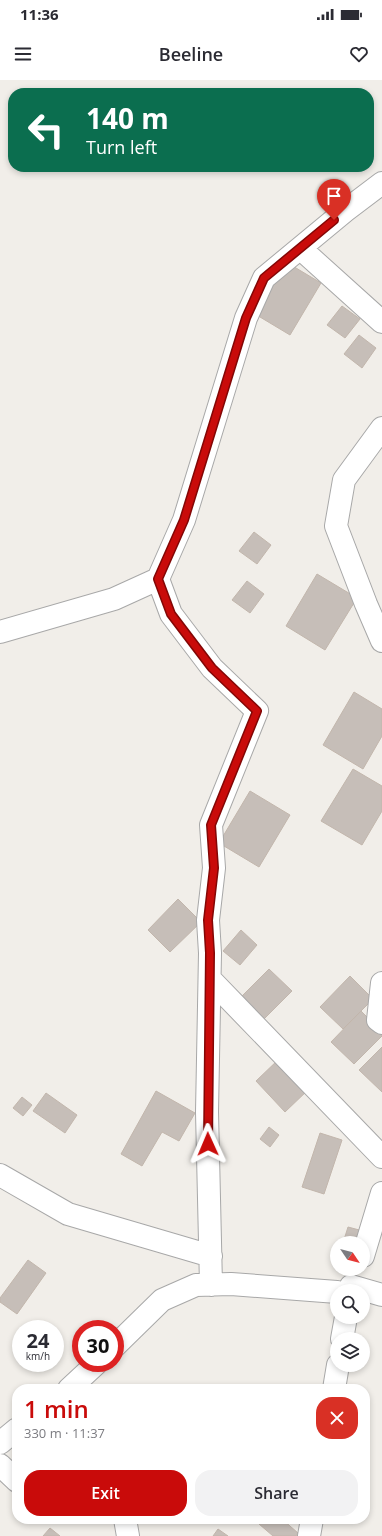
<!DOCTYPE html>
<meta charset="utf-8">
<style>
:root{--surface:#fff;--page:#f2f2f3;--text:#2b2b33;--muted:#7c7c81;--accent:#c90b0a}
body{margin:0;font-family:"Open Sans",sans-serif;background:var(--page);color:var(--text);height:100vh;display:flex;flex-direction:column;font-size:15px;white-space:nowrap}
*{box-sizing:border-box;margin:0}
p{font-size:13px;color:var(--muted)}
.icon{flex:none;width:22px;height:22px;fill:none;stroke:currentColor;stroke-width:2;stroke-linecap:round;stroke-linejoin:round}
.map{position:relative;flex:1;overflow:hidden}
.drawer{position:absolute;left:12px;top:1304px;width:358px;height:140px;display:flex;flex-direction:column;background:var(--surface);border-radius:16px;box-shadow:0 2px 6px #0003}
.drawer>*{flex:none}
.guide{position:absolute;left:8px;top:8px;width:366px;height:84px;border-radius:16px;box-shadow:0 2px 6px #0003;background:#0b6e4f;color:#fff;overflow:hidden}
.needle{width:26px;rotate:125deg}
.controls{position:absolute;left:330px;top:1156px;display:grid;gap:8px}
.controls a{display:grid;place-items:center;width:40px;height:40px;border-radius:50%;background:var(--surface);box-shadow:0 2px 6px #0003;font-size:20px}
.speed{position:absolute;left:12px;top:1240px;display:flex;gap:8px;font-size:20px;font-weight:700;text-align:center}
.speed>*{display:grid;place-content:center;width:52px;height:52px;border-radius:50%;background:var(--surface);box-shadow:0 2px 6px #0003;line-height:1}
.speed small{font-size:10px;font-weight:400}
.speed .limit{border:6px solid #d22;background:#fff;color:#111}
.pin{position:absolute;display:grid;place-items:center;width:34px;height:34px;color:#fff;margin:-41px -17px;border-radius:50% 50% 50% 0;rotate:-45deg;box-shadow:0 0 4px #0007}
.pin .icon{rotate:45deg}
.me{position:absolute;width:44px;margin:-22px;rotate:359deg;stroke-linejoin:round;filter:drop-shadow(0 0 3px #0008)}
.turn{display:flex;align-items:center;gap:14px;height:84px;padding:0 12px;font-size:18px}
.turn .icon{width:52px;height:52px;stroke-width:2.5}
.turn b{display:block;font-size:28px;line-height:34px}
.round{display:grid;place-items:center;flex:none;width:42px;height:42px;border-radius:16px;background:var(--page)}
.headline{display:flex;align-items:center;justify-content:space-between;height:68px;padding:0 12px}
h1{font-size:24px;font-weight:600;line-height:30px;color:var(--accent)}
.cta{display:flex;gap:8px;margin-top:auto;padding:8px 12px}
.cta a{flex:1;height:46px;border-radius:16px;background:var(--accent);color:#fff;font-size:16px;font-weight:600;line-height:46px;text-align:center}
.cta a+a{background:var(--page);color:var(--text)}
.status{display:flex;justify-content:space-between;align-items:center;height:28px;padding:0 20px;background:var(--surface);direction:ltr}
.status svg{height:11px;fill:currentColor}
header{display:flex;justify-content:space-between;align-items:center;height:52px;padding:0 12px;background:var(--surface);font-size:18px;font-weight:600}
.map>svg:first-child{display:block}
.building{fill:#c6beb8;stroke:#c2b6ac}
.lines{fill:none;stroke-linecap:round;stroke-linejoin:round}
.minor-casing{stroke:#a8a8a8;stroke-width:24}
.minor{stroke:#fff;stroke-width:22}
.route-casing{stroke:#830706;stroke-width:10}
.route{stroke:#c90b0a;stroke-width:7}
</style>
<div class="status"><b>11:36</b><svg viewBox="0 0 49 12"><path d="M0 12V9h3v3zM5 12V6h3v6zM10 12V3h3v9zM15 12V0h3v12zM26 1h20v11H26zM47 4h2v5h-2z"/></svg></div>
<header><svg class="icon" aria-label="menu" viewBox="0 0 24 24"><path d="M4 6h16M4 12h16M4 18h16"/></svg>Beeline<svg class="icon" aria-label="heart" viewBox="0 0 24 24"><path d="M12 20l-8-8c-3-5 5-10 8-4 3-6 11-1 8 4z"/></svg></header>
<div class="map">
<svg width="382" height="1456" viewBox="0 0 382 1456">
<rect width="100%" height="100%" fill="#f1eee9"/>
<!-- building -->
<path class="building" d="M281,179L321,203L290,255L250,231Z
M342,226L360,239L345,258L327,245Z
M359,255L376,268L362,288L344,274Z
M254,452L271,465L257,484L239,471Z
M317,494L357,518L325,570L286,546Z
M247,501L264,514L250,533L232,520Z
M354,612L382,629V656L363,689L323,665Z
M353,689L382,706V731L362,765L321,741Z
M250,711L290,735L259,787L219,763Z
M178,819L201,842L170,872L148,850Z
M241,850L257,865L240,885L223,871Z
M269,889L292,911L261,942L239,919Z
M350,896L373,919L343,949L320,927Z
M361,931L382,952V956L354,984L331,962Z
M382,967V1012L359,990Z
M280,978L309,1009L285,1032L256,1001Z
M156,1011L195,1033L179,1061L162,1052L142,1086L121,1074Z
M46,1013L77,1035L65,1053L33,1031Z
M22,1017L32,1025L23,1036L13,1028Z
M269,1047L279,1055L270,1067L260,1059Z
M320,1053L342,1060L324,1114L302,1107Z
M348,1147L363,1151L360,1163H343Z
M28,1180L46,1193L17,1234L0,1222V1218Z
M263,1439H282L298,1453L296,1456H273L259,1444Z
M50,1448L60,1456H43Z
M218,1449L228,1456H213Z"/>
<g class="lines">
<!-- minor casing -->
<g class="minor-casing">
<path id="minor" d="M301,169L382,242
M382,348L344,400L336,446L366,524L382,561
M158,499L171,534L212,588L257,631L211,745L214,788L208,840L210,873L207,1032L211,1205
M0,552L114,519L158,499L184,440L246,238L264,198L345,131L382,103
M210,899L382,1077
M382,903L378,940L382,943
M0,1095L68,1134L211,1176
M363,1176L382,1113
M350,1211L351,1206L382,1215
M342,1259L346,1237
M115,1266L162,1220L196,1205L231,1204L337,1212
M69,1309L97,1283
M334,1309L338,1285
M0,1363L17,1349
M0,1385L17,1401
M125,1439L128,1456
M309,1456L312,1439"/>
</g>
<!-- minor -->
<use href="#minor" class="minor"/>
</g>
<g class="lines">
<!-- route casing -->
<g class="route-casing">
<path id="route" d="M208,1064L210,873L208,840L214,788L211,745L257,631L212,588L171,534L158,499L184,440L246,238L264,198L334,140"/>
</g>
<!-- route -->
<use href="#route" class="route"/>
</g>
</svg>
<div class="controls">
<a><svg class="needle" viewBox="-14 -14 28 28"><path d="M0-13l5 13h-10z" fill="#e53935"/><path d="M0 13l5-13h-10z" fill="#7c7c81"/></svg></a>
<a><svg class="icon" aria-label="search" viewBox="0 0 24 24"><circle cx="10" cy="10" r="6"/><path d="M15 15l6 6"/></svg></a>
<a><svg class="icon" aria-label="layers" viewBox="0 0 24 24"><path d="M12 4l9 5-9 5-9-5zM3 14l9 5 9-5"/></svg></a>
</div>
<div class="speed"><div>24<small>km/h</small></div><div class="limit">30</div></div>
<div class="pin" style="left:334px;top:140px;background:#d93025"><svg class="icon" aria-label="arrive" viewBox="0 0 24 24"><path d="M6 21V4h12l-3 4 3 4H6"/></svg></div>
<svg class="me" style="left:208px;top:1064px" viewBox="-20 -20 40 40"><path d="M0-17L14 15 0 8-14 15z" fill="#c90b0a" stroke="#fff" stroke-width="4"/></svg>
<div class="guide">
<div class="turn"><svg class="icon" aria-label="left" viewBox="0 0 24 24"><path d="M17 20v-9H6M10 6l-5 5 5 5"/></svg><div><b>140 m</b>Turn left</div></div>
</div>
<section class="drawer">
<div class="headline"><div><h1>1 min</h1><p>330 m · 11:37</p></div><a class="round" style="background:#d93025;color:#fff"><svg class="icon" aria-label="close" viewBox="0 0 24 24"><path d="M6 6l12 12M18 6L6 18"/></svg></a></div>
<div class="cta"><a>Exit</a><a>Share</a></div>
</section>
</div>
